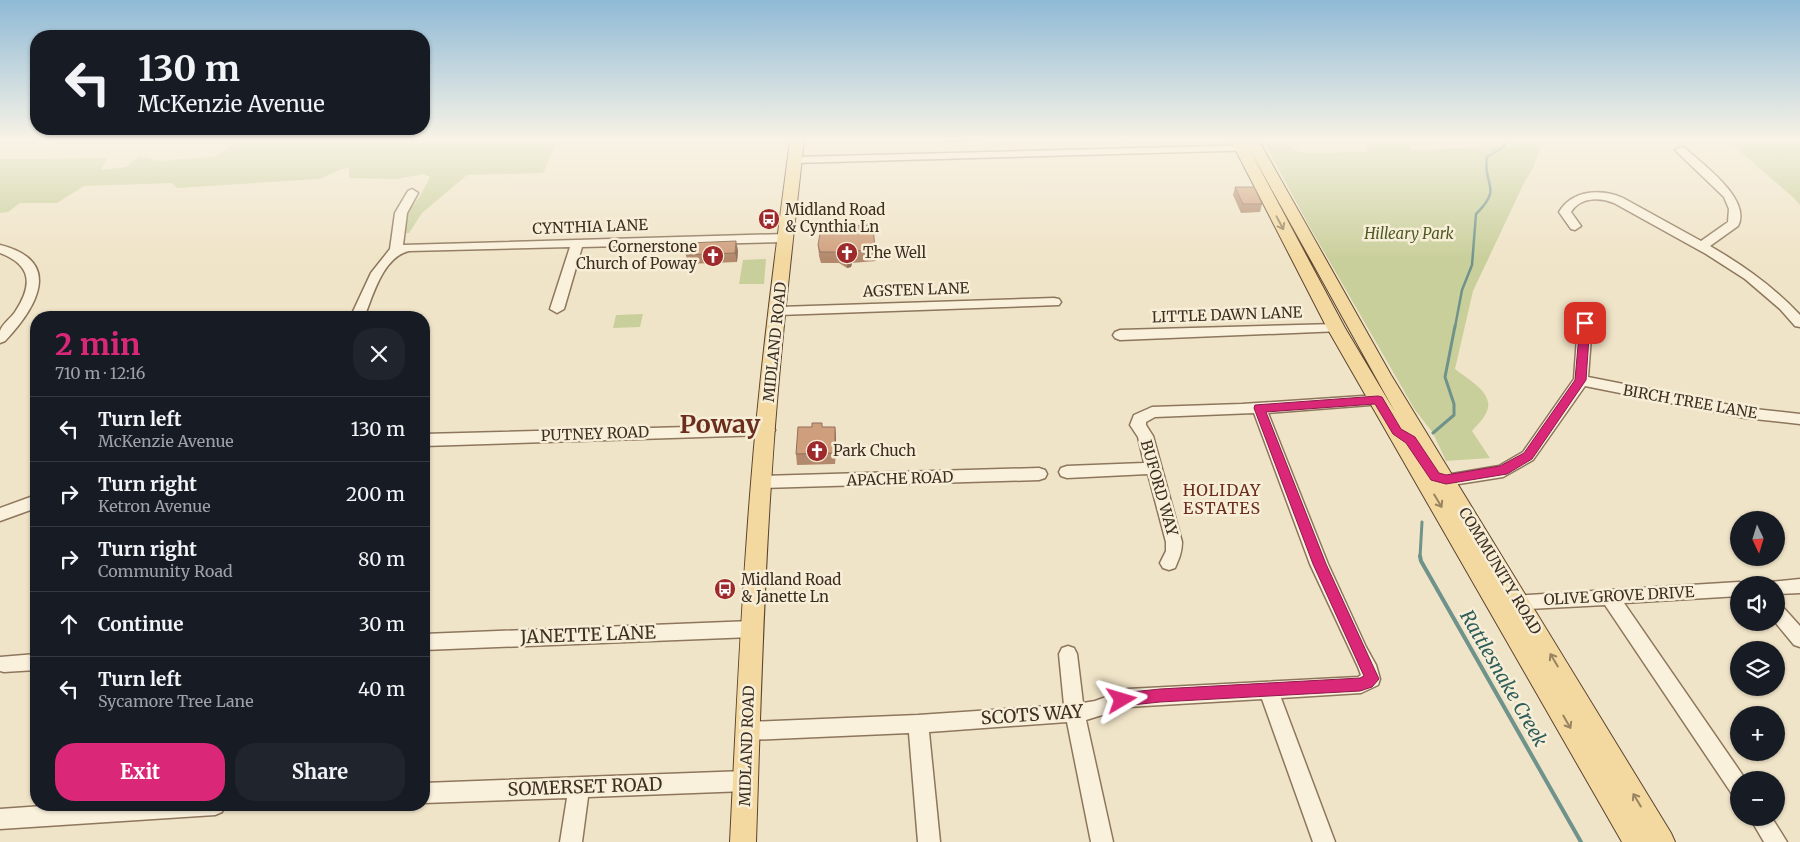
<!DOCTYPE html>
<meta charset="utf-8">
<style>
:root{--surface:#171b24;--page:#20242c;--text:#f1f3f6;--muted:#9ea1a6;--line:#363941;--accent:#db2777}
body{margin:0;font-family:Merriweather,serif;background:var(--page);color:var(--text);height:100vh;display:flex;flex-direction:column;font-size:19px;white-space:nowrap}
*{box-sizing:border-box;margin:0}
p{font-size:16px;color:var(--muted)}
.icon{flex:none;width:28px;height:28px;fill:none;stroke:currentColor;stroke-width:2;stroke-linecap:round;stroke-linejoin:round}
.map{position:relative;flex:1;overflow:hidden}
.sheet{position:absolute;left:30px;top:311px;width:400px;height:500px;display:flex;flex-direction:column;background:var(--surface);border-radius:20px;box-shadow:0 1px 4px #0004}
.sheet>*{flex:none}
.hud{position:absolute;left:30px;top:30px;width:400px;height:105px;border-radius:20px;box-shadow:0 1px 4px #0004;background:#171b24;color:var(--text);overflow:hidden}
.needle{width:32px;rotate:176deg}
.buttons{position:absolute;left:1730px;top:511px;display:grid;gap:10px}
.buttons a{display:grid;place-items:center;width:55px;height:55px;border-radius:50%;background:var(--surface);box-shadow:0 1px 4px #0004;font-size:25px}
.pin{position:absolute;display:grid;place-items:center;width:42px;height:42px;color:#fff;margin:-21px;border-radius:10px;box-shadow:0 2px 8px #0006}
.me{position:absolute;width:55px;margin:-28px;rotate:83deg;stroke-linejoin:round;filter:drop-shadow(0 0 4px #0008)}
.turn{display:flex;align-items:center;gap:18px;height:105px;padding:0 25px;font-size:22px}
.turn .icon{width:65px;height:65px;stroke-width:2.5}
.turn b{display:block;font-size:35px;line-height:42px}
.round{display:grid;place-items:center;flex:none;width:52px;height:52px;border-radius:20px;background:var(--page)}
.head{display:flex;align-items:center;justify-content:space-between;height:85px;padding:0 25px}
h1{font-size:30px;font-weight:700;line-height:38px;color:var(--accent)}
.action{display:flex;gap:10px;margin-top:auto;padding:10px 25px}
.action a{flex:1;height:58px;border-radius:20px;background:var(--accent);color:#fff;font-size:20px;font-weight:700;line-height:58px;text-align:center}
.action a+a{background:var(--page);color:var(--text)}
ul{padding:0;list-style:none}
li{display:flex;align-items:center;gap:15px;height:65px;padding:0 25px;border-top:1px solid var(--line)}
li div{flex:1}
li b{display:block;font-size:19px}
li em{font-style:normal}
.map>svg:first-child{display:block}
.green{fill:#c9cf9b}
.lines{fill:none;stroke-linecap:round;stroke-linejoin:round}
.stream-far2{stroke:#6f938a;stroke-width:2.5}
.stream-far1{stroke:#6f938a;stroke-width:3}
.stream{stroke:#6f938a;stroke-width:4}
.minor-casing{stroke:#8d765c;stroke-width:3}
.major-casing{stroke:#5b4430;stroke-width:2}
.minor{fill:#faf1dc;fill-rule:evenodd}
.major{fill:#f3d9a0;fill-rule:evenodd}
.wall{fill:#b2896c}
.shaded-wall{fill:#916f58}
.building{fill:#cf9f7d;stroke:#916f58}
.oneway{stroke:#988460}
.route{fill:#db2777;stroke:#8e194d}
.labels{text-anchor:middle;stroke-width:5;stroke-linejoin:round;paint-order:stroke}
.poi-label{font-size:15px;fill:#3d2e20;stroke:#f7eed8;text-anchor:start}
.street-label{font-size:15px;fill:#3d2e20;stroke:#f7eed8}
.park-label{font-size:15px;font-style:italic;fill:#4d5a26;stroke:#f7eed8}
.neighbourhood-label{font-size:16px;letter-spacing:1px;fill:#6b2e1e;stroke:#f7eed8}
.near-street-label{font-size:18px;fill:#3d2e20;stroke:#f7eed8}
.near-water-label{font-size:19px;font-style:italic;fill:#2f5d5a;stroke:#f7eed8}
.town-label{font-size:25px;font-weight:bold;fill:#6b2e1e;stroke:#f7eed8}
</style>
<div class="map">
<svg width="1800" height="842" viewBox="0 0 1800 842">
<rect width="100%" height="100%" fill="#f0e4c8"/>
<!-- green -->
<path class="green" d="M240,141H557L543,173L467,175L422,213L409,233L402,234L408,212L420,196L430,177L424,174L396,179L349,178V168L342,169L319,179L177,188L172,183L84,186L57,203H20L8,212L0,213V159L107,158L101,170L126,167L139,156L160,161L216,156Z
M1367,141H1411V150L1542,144L1532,170L1524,183L1473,291L1455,369C1466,378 1495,393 1487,411C1484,419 1477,425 1472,431L1490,458L1446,461L1433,433L1415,410L1308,224L1264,142L1289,146L1303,153L1367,152Z
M1800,141V205L1794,198L1729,142Z
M766,259L764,284H739L743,260Z
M643,314L640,327L613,328L616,315Z"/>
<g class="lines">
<!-- stream-far2 -->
<path class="stream-far2" d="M1455,327L1462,290L1472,265L1476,214C1504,186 1482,186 1487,157L1502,148L1508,141"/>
<!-- stream-far1 -->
<path class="stream-far1" d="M1433,433L1454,415V404L1445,377L1455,326
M1420,557L1422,522"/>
<!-- stream -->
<path class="stream" d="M1420,556L1421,561L1581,842"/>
<!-- minor casing -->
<g class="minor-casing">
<path id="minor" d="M1254,145L1260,148L1258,150L795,163L789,160L795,157Z
M1681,147L1685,148C1702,164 1752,199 1738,226L1710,246C1743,265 1774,287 1800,315V327L1795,326L1780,309L1745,279L1706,254L1614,203C1600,197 1580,197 1571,212L1581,226L1575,230L1571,229L1559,212C1572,190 1601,188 1623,198L1701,241L1728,222L1729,209L1724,197L1677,152L1675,150Z
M412,189L418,193L407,213L403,245L785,234L791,238L785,242L582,247L564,309L557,313L550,309L570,247L409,251C383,257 373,295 364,318H350L371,273L390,249L395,213L408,191Z
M0,245C64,261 37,307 5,341L0,343C0,339 0,334 0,331C2,324 11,318 15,312C33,285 32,265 0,253Z
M1054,298L1059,299L1061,302L1059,305L779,315L774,314L772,311L774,308L779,307Z
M1594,310L1599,311L1601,314L1592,324L1588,377L1745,408L1800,414V424L1745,418L1585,386L1533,460L1503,477L1446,486L1440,484L1438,480L1440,476L1499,466L1523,452L1574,379L1578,323L1589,311Z
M1336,324L1341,325L1343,328L1341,331L1120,340L1115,338L1113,335L1115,332L1120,330Z
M1378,395L1383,396L1385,400L1383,404L1268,413L1328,564L1366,647L1376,665L1380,679L1378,685L1361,693L1281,698L1335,842H1313L1262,699L1128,707L1086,720L1113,842H1091L1067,722L929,732L940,842H918L909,733L748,740L741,737L738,731L741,725L748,722L918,715L1064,705L1059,654L1062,648L1068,646L1074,648L1077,654L1083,703L1095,701L1128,689L1358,677L1361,675L1358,667L1310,564L1254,413L1155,417L1146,422V425L1153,436L1182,542C1182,552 1179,559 1175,568L1169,570L1163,568L1160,563L1166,551V542L1148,474L1067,478L1061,476L1059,472L1061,468L1067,466L1144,463L1138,437L1130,425L1134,415L1152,407L1242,404Z
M767,425L772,426L775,430L772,434L767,435L424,446V434Z
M1039,468L1045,470L1047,474L1045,478L1039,480L761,488L755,486L753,482L755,478L761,476Z
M36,495V508L0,521V508Z
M1800,579V593L1776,594V585H1768L1770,582Z
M1739,582L1746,585H1739V596L1624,603L1746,780H1739V797L1732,794L1605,605L1511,610L1505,608L1502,603L1505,598L1511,596Z
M1776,604L1782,606L1800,626V647L1794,645L1775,622Z
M752,621L758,624L761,629L758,634L752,637L424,650V634Z
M36,654V670L4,672L0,671V657Z
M746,771L753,774L756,781L753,788L746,791L588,797L582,842H560L567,798L424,803V783Z
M57,805H225L222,812L215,815L0,829V809Z
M1750,818H1772L1787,842H1764Z"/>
</g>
<!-- major casing -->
<g class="major-casing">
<path id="major" d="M790,141H804C791,255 778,369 771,484C763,603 760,722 756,842H730C736,722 741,603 751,483C760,369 775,255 790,141Z
M1231,141H1245L1345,328L1395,412L1245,141H1259L1391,375L1671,833L1675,842H1622L1327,328Z"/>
</g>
<!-- minor -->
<use href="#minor" class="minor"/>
<!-- major -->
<use href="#major" class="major"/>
</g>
<!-- wall -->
<path class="wall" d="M943,141H993L943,143Z
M1117,141H1136L1118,142Z
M1235,187L1262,204L1260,212L1241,213L1233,195Z
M818,245L875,250L876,261L852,263L851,267L847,268L839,263H821L819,256Z
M738,250L737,262L688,264L686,255Z
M822,427H835L836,438L835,464L797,465L796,454Z"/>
<!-- shaded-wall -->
<path class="shaded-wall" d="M736,241L738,250L737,262L735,253Z
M851,251L852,263L851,267L847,268V257Z
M835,427L836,438L835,464Z"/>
<!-- building -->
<path class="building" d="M1235,187H1254L1262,204H1243Z
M873,225L875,250L851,251L850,256L847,257L838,252H820L818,245L821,227Z
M736,241L735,253L686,255L688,243Z
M812,423H822V427H835V453L796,454L798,427H812Z"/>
<!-- one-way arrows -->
<defs><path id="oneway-shaft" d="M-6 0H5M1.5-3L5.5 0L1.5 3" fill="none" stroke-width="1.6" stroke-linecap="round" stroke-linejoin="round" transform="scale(1.25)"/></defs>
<g class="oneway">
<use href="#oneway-shaft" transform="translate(1280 223) rotate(62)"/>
<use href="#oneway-shaft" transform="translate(1438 501) rotate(59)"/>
<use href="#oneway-shaft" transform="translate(1554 660) rotate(-121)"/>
<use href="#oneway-shaft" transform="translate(1567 722) rotate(60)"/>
<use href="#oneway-shaft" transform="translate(1637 800) rotate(-121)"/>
</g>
<!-- sky -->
<linearGradient id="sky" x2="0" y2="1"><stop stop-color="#8fbad6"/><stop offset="0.54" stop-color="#f8f3e6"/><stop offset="1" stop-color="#f8f3e6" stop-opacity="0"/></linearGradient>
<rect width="1800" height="259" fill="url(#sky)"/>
<!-- route -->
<path class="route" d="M1585,320L1590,323L1586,380L1532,459L1507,474L1446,484L1431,480L1406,443L1393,434L1375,404L1266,412L1326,564L1379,679L1372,687L1360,691L1160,702L1122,706L1117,704L1115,700L1117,695L1122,693L1160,689L1360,678L1364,676L1313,564L1254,408L1255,405L1378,396L1382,397L1401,429L1415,437L1439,473L1446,475L1500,466L1524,453L1575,380L1580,323Z"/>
<!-- icons -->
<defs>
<g id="bus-disc" transform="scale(1.125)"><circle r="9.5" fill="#9e2a2b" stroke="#f7eed8"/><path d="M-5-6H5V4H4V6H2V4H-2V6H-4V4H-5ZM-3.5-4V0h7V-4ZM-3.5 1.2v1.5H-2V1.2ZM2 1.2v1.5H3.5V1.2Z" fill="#fff"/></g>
<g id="church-disc" transform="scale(1.125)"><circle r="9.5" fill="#9e2a2b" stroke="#f7eed8"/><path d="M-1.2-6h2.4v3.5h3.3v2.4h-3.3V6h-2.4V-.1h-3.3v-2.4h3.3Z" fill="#fff"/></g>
</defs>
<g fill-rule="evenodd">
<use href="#bus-disc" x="769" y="219"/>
<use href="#church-disc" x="847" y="253"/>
<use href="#church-disc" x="713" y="256"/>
<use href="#church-disc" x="817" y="451"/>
<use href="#bus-disc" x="725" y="589"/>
</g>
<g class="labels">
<!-- poi labels -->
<g class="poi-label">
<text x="785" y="215">Midland Road<tspan x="785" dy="17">&amp; Cynthia Ln</tspan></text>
<text x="697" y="252" text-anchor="end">Cornerstone<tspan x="697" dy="17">Church of Poway</tspan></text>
<text x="863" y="258">The Well</text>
<text x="833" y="456">Park Chuch</text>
<text x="741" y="585">Midland Road<tspan x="741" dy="17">&amp; Janette Ln</tspan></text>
</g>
<!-- street labels -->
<g class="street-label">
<text transform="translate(590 227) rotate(-2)" y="5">CYNTHIA LANE</text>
<text transform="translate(916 290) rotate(-2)" y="5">AGSTEN LANE</text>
<text transform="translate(1227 315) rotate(-2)" y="5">LITTLE DAWN LANE</text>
<text transform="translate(775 342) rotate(-84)" y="5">MIDLAND ROAD</text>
<text transform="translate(1690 402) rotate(10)" y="5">BIRCH TREE LANE</text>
<text transform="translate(595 434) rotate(-2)" y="5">PUTNEY ROAD</text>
<text transform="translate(900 479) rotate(-2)" y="5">APACHE ROAD</text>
<text transform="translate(1159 488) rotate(74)" y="5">BUFORD WAY</text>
<text transform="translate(1500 571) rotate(59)" y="5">COMMUNITY ROAD</text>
<text transform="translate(1619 596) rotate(-3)" y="5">OLIVE GROVE DRIVE</text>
<text transform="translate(747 746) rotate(-88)" y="5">MIDLAND ROAD</text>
</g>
<!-- park labels -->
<g class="park-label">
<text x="1409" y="239">Hilleary Park</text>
</g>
<!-- neighbourhood labels -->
<g class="neighbourhood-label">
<text x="1222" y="496">HOLIDAY<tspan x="1222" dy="18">ESTATES</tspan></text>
</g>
<!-- near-street labels -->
<g class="near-street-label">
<text transform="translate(588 635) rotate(-2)" y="6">JANETTE LANE</text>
<text transform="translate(1032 715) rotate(-4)" y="6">SCOTS WAY</text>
<text transform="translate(585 787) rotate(-2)" y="6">SOMERSET ROAD</text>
</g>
<!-- near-water labels -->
<g class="near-water-label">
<text transform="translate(1504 678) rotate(60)" y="7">Rattlesnake Creek</text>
</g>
<!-- town labels -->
<g class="town-label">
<text x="720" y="433">Poway</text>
</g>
</g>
</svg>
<div class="buttons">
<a><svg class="needle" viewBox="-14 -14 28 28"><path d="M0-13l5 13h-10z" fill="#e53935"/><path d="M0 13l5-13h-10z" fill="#9ea1a6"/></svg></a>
<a><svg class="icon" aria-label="sound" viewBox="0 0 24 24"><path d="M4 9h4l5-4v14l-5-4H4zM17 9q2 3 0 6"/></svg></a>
<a><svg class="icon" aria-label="layers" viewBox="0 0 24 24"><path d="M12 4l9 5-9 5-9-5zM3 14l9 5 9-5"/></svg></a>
<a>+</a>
<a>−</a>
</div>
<div class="pin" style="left:1585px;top:323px;background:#d93025"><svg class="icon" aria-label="arrive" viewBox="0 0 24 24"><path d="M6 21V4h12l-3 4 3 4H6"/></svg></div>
<svg class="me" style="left:1122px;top:700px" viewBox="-20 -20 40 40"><path d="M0-17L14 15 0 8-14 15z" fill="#db2777" stroke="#fff" stroke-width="4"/></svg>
<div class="hud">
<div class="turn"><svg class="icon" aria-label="left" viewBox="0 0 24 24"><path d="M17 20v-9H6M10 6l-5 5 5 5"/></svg><div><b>130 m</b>McKenzie Avenue</div></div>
</div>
<section class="sheet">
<div class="head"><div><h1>2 min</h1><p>710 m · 12:16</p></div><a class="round"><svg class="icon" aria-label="close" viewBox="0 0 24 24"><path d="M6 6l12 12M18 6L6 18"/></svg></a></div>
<ul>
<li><svg class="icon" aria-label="left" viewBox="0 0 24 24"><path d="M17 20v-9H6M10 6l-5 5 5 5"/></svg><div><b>Turn left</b><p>McKenzie Avenue</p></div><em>130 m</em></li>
<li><svg class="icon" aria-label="right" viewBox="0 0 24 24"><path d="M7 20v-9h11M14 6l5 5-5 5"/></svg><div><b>Turn right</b><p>Ketron Avenue</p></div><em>200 m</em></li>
<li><svg class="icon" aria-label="right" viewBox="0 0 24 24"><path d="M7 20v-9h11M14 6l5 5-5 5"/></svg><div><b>Turn right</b><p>Community Road</p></div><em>80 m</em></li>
<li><svg class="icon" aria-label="ahead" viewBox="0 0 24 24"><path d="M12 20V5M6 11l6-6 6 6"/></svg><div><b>Continue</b></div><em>30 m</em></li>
<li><svg class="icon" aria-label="left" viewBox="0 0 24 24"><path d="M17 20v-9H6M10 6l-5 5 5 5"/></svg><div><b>Turn left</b><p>Sycamore Tree Lane</p></div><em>40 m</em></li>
</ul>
<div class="action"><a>Exit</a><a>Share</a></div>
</section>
</div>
